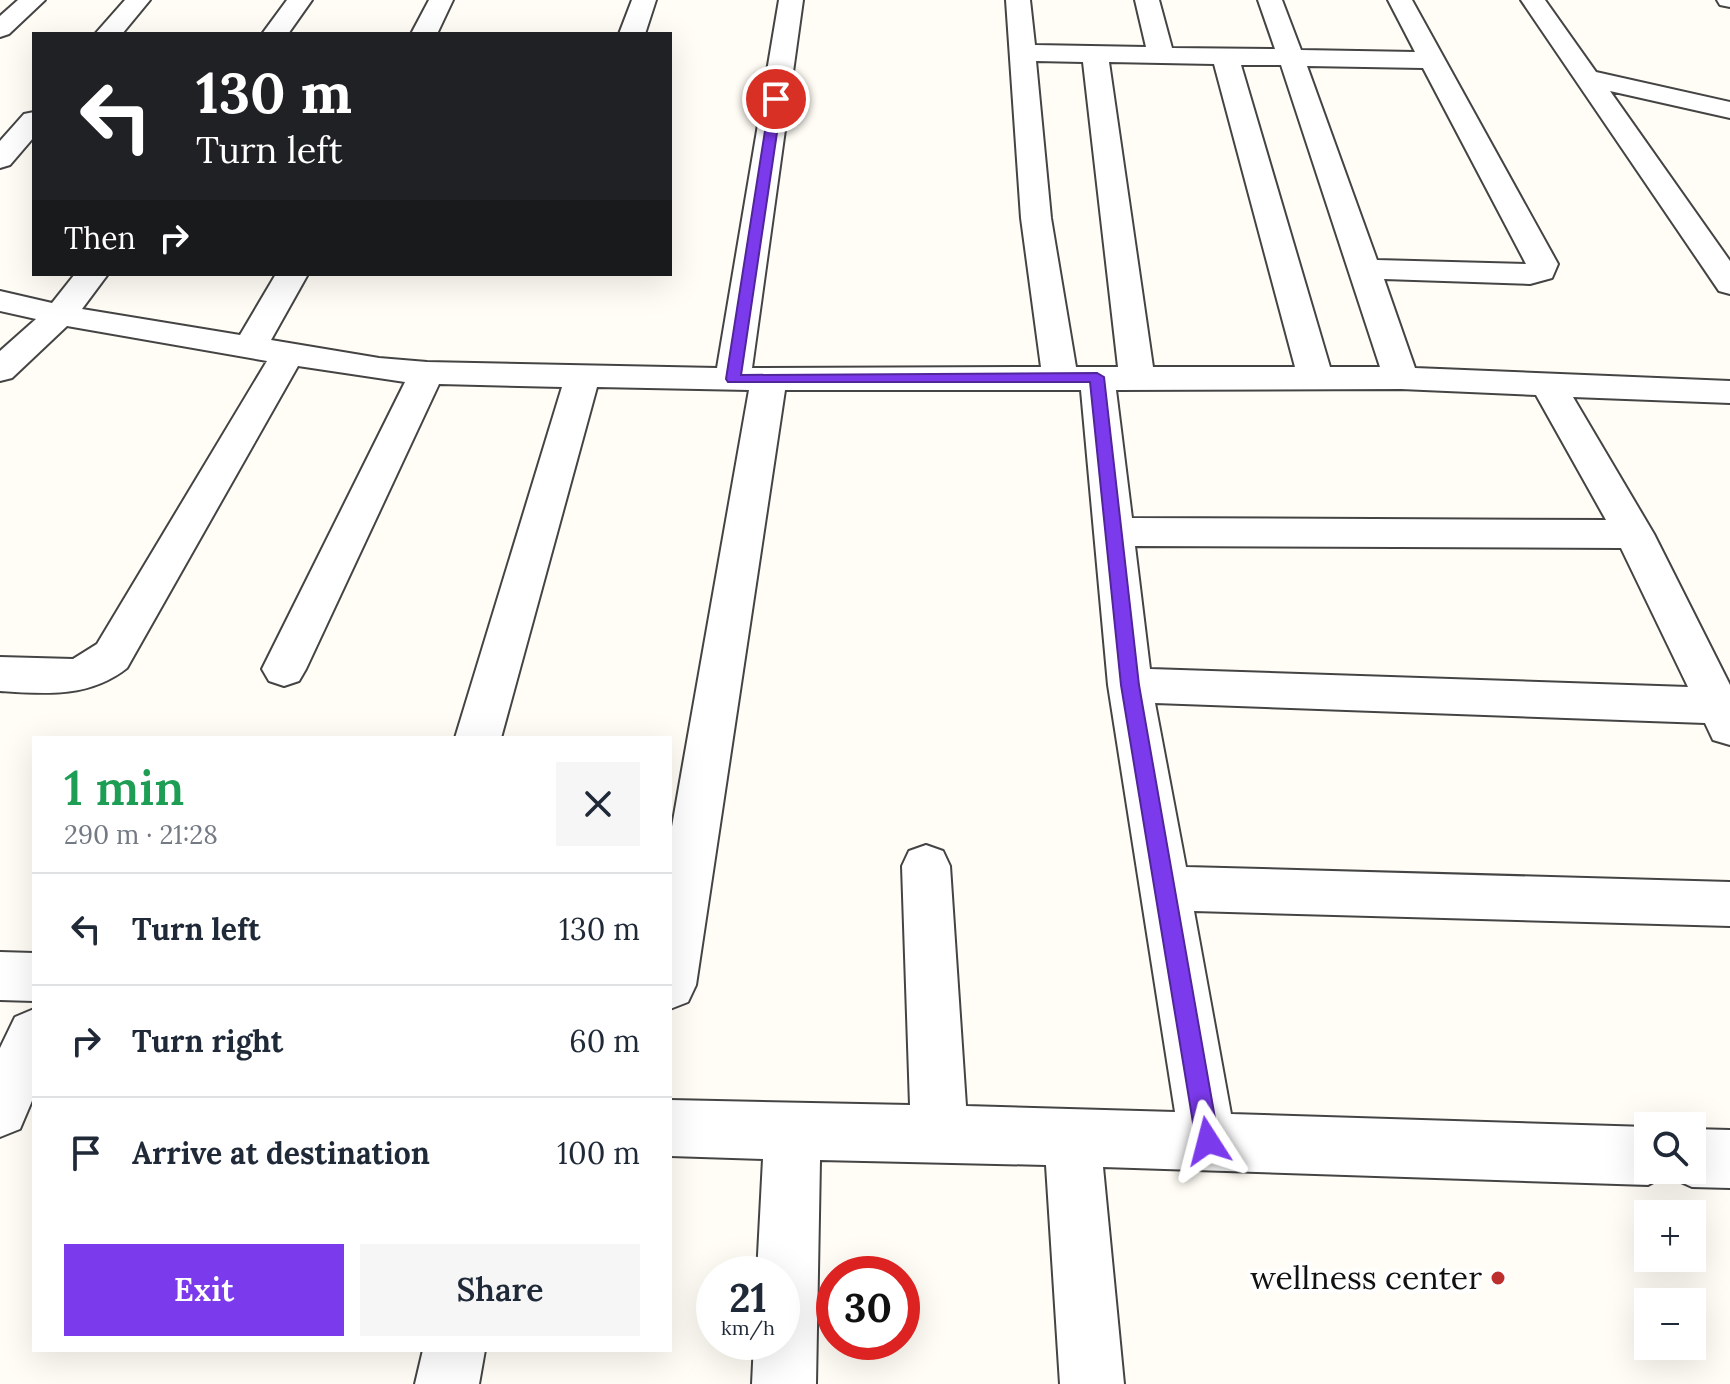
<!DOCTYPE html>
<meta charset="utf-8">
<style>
:root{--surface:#fff;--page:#f6f6f7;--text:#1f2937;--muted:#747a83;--line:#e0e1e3;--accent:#7c3aed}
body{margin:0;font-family:Lora,serif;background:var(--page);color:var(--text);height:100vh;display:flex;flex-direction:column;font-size:30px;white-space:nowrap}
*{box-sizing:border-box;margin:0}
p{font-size:26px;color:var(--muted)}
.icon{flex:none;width:44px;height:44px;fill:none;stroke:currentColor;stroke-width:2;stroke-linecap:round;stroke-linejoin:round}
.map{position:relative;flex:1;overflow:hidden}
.details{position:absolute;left:32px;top:736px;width:640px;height:616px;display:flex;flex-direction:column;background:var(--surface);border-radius:0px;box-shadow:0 8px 32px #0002}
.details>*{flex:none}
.guide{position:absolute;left:32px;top:32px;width:640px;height:244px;border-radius:0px;box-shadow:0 8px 32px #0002;background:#202124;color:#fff;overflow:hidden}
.tools{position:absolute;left:1634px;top:1112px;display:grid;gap:16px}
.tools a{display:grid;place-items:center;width:72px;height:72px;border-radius:0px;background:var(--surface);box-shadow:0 8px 32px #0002;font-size:40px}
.speed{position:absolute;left:696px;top:1256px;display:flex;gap:16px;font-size:40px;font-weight:700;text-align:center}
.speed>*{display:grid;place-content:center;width:104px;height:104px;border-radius:50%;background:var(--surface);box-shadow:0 8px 32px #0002;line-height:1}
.speed small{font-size:20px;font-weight:400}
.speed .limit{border:12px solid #d22;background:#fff;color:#111}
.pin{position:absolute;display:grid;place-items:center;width:68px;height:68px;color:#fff;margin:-34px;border:4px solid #fff;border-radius:50%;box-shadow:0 2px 8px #0007}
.me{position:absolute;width:88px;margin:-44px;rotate:351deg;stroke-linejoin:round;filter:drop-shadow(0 0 6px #0008)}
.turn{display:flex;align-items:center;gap:28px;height:168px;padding:0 32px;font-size:36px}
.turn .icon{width:104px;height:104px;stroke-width:2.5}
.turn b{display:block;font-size:56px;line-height:68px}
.then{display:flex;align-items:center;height:76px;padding:0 32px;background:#0003;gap:16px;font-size:30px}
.round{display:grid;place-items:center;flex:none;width:84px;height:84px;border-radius:0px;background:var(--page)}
.head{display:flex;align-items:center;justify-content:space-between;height:136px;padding:0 32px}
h1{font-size:48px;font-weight:600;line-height:60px;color:#1e9e55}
.action{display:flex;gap:16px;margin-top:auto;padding:16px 32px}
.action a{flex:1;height:92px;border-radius:0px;background:var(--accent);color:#fff;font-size:32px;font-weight:600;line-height:92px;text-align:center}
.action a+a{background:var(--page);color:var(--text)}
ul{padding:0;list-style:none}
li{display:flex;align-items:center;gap:24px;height:112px;padding:0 32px;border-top:2px solid var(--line)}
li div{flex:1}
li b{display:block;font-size:30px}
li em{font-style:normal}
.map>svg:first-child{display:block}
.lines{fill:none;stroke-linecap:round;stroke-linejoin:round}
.minor-casing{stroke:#444;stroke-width:4}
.minor{fill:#fff;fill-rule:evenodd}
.route{fill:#7c3aed;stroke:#51269a;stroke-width:2}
.poi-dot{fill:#bd2f2d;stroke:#fff;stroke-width:3}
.labels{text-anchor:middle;stroke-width:8;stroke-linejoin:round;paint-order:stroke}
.near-poi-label{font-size:32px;fill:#111;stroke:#fff;text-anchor:end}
</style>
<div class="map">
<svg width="1730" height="1384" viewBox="0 0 1730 1384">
<rect width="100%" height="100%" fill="#fffdf5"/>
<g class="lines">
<!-- minor casing -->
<g class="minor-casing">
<path id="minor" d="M18,0H45L9,34L0,37V16Z
M125,0H150L122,34H95Z
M287,0H312L288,34H262Z
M429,0H453L437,34H411Z
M632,0H656L645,34H619Z
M779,0H803L752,368L1041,367L1021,218L1006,0H1030L1035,45L1146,47L1135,0H1159L1172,48L1275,49L1258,0H1282L1301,50L1415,52L1388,0H1412L1558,264L1552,278L1530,284L1384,279L1415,368L1730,381V403L1573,397L1654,534L1730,685V745L1713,740L1705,723L1155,703L1186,867L1730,882V926L1194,911L1231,1114L1648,1127V1170H1692V1129L1730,1130V1188L1692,1187L1672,1178L1670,1173L1648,1185L1103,1167L1124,1384H1060L1046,1165L820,1160L816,1384H752L754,1342H782V1274H757L763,1159L670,1156V1100L910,1105L902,866L909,851L926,845L943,851L950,866L966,1106L1175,1112L1108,685L1081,390H785L696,985L688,1002L670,1009V838L749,390L597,387L501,738H455L562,387L439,384L306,669L299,681L284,686L269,681L262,669L405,382L298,366L127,668C89,698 46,694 0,691V657L73,659L97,644L267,361L67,326L12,378L0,381V351L36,319L0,311V291L52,303L75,274H108L82,309L240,335L276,274H308L271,340L379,358L427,362L717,368ZM1036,61L1083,62L1118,367H1076L1051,218ZM1109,62L1214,64L1295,367H1153ZM1241,65H1281L1380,367H1330ZM1307,66L1423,68L1526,264L1377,260ZM1401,389L1536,395L1606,520L1132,518L1116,390ZM1135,546L1621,548L1688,687L1150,669Z
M1521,0H1545L1596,72L1730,102V118L1610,91L1730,261V294L1719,291Z
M1717,0H1730V7L1720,5Z
M34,112V137L10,165L0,168V141L24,114Z
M0,952L34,953V1001L0,1000Z
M34,1009V1096L20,1129L0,1137V1048L15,1017Z
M423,1350H485L479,1384H415Z"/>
</g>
<!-- minor -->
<use href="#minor" class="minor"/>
</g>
<!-- route -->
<path class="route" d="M776,96L782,99L741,375L1097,373L1104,377L1139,685L1219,1141L1216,1149L1208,1152L1199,1149L1196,1141L1121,685L1090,382H728L726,379L770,99Z"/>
<!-- markers -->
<circle class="poi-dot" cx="1498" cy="1278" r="8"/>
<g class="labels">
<!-- near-poi labels -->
<g class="near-poi-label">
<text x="1482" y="1289">wellness center</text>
</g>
</g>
</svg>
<div class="tools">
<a><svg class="icon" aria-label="search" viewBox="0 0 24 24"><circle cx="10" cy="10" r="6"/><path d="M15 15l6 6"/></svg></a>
<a>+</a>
<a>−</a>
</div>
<div class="speed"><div>21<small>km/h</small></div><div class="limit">30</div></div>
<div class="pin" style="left:776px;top:99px;background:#d93025"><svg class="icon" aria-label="arrive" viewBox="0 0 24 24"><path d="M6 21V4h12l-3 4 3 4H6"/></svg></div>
<svg class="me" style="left:1208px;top:1141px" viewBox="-20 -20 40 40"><path d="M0-17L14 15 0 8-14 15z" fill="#7c3aed" stroke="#fff" stroke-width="4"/></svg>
<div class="guide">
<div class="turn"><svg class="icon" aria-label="left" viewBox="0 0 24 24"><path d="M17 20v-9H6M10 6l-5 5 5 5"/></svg><div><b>130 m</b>Turn left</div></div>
<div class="then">Then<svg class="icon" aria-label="right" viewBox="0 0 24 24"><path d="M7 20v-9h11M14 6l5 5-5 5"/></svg></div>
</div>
<section class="details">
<div class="head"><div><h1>1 min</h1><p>290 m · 21:28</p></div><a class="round"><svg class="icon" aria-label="close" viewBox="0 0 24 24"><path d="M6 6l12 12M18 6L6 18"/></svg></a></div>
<ul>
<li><svg class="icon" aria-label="left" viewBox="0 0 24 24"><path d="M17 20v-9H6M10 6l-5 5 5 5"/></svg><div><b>Turn left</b></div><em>130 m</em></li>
<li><svg class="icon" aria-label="right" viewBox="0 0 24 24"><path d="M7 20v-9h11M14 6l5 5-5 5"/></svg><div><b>Turn right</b></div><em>60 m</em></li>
<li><svg class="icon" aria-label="arrive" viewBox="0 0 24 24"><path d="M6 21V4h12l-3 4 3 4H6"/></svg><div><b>Arrive at destination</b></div><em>100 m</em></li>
</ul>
<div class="action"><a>Exit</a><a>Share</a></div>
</section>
</div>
